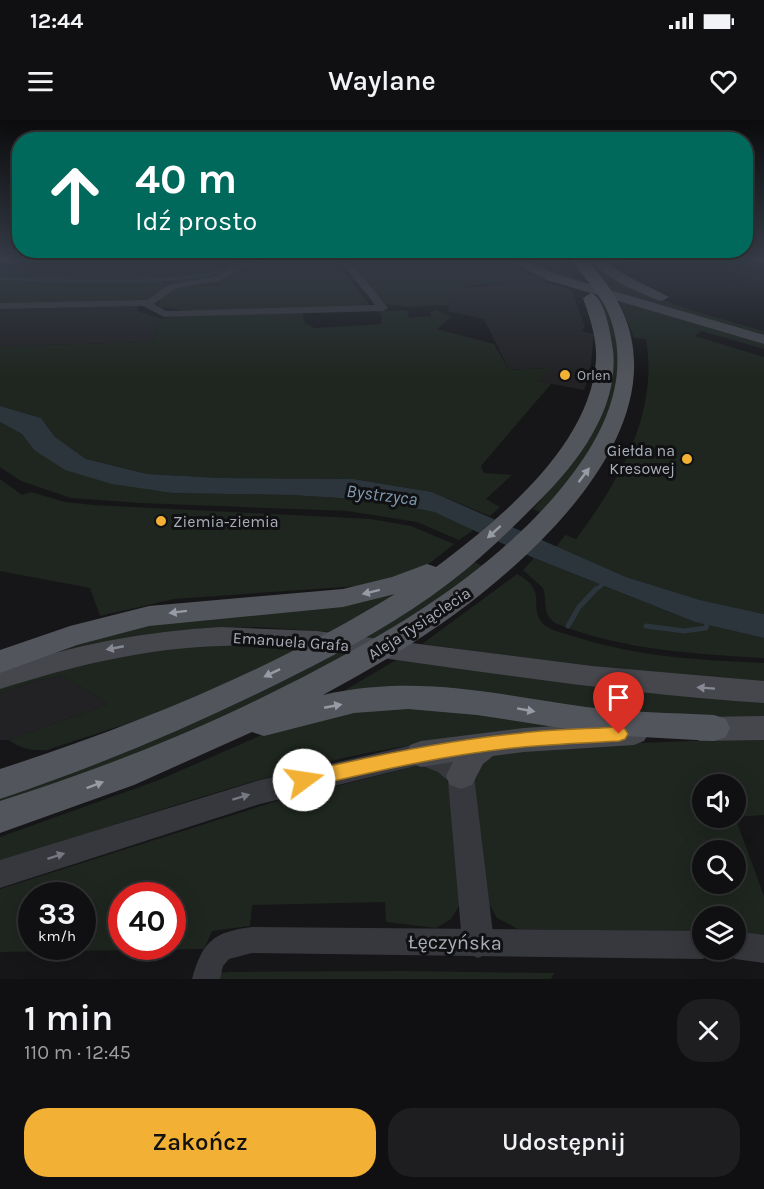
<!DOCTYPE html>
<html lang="pl">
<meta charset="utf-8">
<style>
:root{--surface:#101012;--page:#1e1e20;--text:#f1f3f6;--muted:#9c9d9f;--line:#303032;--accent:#f2b134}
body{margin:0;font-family:Karla,sans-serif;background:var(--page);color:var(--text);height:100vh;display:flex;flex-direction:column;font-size:22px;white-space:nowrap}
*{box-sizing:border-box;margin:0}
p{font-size:20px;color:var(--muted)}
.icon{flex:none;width:33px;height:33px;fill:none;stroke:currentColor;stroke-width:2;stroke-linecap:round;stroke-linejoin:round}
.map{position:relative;height:859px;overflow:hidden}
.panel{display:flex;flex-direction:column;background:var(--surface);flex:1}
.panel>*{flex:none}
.banner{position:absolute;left:12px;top:12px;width:741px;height:126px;border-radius:24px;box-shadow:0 6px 24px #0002,0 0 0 2px var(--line);background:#00695c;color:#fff;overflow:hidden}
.controls{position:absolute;left:692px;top:654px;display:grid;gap:12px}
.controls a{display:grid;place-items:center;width:54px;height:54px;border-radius:50%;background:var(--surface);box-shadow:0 6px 24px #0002,0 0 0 2px var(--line);font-size:30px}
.speed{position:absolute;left:18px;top:762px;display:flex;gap:12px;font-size:30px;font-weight:700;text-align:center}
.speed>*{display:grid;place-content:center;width:78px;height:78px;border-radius:50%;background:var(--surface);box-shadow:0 6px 24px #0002,0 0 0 2px var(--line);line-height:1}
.speed small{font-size:15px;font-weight:400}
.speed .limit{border:9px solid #d22;background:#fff;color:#111}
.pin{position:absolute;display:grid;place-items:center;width:51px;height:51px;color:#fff;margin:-62px -26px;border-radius:50% 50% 50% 0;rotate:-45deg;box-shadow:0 0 6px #0007}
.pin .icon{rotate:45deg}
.me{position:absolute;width:66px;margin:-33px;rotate:76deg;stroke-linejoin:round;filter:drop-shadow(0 0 4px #0008)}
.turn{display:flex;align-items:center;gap:21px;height:126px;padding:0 24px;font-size:27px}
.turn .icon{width:78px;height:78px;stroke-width:2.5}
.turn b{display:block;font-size:42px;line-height:51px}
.round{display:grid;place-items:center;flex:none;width:63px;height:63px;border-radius:24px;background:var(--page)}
.headline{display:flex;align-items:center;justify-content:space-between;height:102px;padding:0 24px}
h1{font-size:36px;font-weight:600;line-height:45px}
.cta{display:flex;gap:12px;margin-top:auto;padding:12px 24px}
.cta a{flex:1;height:69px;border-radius:24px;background:var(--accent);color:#111;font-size:24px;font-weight:600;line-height:69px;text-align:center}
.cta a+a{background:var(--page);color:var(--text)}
.status{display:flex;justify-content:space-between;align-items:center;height:42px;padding:0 30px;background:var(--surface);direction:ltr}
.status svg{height:16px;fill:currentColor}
header{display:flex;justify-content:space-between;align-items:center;height:78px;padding:0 24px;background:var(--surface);font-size:27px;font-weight:600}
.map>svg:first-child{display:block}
.built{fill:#222225}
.green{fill:#1e261f;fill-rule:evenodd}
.water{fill:#2c353c}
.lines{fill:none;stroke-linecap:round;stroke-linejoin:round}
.stream-far2{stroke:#2c353c;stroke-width:3}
.stream-far1{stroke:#2c353c;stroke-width:4.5}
.stream{stroke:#2c353c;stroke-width:5}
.minor{fill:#37383d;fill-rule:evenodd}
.tertiary{fill:#37383d;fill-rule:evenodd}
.secondary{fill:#45474d;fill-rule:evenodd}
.primary{fill:#53555c;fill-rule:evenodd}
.wall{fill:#47494d}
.oneway{fill:#979ba6}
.oneway2{fill:#858993}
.oneway3{fill:#757881}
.route{fill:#f2b134;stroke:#9d7322;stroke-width:1.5}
.poi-dot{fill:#f2b134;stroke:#111113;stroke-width:2}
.labels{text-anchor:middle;stroke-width:6;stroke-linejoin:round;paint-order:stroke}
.far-poi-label{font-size:14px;fill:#a8adb8;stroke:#111113;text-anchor:start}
.poi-label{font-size:16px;fill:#a8adb8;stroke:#111113;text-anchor:end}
.street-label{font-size:16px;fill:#a8adb8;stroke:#111113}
.water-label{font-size:18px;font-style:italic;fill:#7f9bb3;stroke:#111113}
.near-street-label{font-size:20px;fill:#a8adb8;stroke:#111113}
</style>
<div class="status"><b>12:44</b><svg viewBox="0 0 49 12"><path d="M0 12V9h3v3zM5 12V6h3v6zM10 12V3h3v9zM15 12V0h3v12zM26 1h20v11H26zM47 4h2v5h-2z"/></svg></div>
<header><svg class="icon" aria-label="menu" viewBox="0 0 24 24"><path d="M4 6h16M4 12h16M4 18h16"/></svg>Waylane<svg class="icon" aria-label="heart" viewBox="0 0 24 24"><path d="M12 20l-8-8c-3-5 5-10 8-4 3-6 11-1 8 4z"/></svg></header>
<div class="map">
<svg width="764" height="859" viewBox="0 0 764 859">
<rect width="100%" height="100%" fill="#161618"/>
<!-- built -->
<path class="built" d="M528,159L571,169L585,207L582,211L594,214L590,253L584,270L536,261L548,248L509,250L484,199L448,191L449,179L461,169Z
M139,186L137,191L159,198L154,222L0,226V189Z
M63,556L108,584L9,620H0V573L38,560Z"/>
<!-- green -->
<path class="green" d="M0,139H252L247,144L207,160L168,164L149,181L0,184Z
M258,139H334L370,186L198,192L159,187L160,179L171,168L225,157L259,141Z
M346,139H505L516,147L545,160V162C530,160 472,162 459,170C454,174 450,178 448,185L408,187L383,184Z
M519,139H557L578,164Z
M587,141C640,179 702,193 764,211V218L616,174Z
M596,174L605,176L621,226L612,287L590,334L542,393L533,389L559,360L591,312L601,185Z
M619,181L764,224V229L702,211L695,216L764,237V494L700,480L626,457L556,427L565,415L576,419C619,362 659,293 646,219L634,218Z
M407,190L409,198L431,196V192L436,190L451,197L437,209L494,224L509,250L550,248L537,261L551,264L481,346L484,353L512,355L486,379L500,387L490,396L432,372L353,359L221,358L147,354L86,339L55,317L41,298L0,286V226L154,222L159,198L302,192L305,203L315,208L381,204L382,196L379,191Z
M0,302L22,314L34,330L173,373L291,375L373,380L434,392L475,409L459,420L417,402L347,391L141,383L71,378L21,361L0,347Z
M0,359L22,375L31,372L65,382L93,385L371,399L411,406L454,424L421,450L358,466L174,479L100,496L90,468L0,451Z
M534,438L695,502L764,518V538C694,534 623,530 557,504C541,495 548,483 543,468L523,450Z
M474,442L485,447L406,503L212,606L0,685V679L50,661Z
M517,454C551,472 525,489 546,506C554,512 567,514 576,517C637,537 701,540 764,543V562L586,546L422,524Z
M406,469L332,512L255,507L199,509L108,521L0,546L130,508Z
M255,524L302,528L250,554L141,599L47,630C32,631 21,629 9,620L108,584L63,556L38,560L0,573V566L39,552L166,527Z
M396,540L764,581V598H717L335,576Z
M398,583L566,605C500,613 433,620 367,633C243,659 121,704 0,742V717L159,660L273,610Z
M764,618V695L735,697L764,776V817L735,812V796H702V812L518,809L497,798L487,781L471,661L476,648L495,634L590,625ZM702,664H735V698H702ZM702,730H735V764H702Z
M417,646L438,649L452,668L461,783L451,799L436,808L386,802L385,782L252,785L250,806L212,811L204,829L0,832V769L277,681ZM32,776H82V826H32ZM122,776H172V826H122Z
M404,851L554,853L551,859H218L219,853L230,852Z"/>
<!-- water -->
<path class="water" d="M0,286L41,298L55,317L86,339L147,354L221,358L353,359L432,372L626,457L700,480L764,494V518L695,502L534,438L434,392L373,380L291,375L173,373L112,364L65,350L34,330L22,314L0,302Z"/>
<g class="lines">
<!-- stream-far2 -->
<path class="stream-far2" d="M0,159C46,159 215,171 242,139"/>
<!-- stream-far1 -->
<path class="stream-far1" d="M594,471L606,462"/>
<!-- stream -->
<path class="stream" d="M568,506L579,487L596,469
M646,506L684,511L706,508L708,500"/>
<!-- minor -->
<path class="minor" d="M250,139H261L219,161L176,168L154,184L166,191L375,185L339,139H348L388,188L383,191L164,197L143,186L0,189V183L147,180L170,164L214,157Z
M252,807L702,811V830H714L712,835L702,839L252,833L229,839L223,846L220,859H192C203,821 213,812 252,807Z
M735,811L764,815V843L735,839L725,835L723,830H735Z"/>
<!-- tertiary -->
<path class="tertiary" d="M421,623C441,630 464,635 474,656L494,822L489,833L478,838L467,833L462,822L448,661L438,652L420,645L260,684L0,768V740L260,660Z"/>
<!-- secondary -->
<path class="secondary" d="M506,139H522L555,154L764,215V224L547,160Z
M585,139H600L631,158L669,177L662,181L657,180L621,164Z
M221,507L317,511L592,546L764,561V583C655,576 547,561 439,546C367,536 295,523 222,526C145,528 73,546 0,569V549C73,525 145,511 221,507Z
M764,596V620L700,621L690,617L685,609L690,601L700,597Z
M634,601L644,605L649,613L644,621L634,625L524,632L493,636L483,644L472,665L461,669L450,665L446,656L453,642L421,647L410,643L406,634L410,625L421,621L524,608Z"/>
<!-- primary -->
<path class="primary" d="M570,139H585C714,265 560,417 455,494C414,524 369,550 323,575C417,554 493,574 586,587C629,592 671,593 714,595L726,599L730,608L726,617L714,621L606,615L477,595L408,589L354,593L264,616L252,612L134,665L0,713V681C111,646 217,603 320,548C406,503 489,451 554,377C591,334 625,281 616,221C610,182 593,169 570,139Z
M591,173C605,177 611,216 613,230C620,292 572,350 530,390C504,416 478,441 449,463C401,500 347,529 293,556C198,604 101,645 0,679V649C136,605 273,549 395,474L343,487L149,506L77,525L0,553V530L70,506L149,486L343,469L392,457L427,444L436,447C499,400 591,325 596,240C597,218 590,198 583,178Z"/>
</g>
<!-- wall -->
<path class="wall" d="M624,139H653L626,141Z"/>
<!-- one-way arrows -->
<defs><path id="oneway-solid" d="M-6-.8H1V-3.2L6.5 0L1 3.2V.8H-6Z" transform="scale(1.5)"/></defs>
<g class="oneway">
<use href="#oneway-solid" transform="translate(584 355) rotate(-53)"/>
<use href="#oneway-solid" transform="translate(494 412) rotate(138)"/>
<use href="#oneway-solid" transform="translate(371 472) rotate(166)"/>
<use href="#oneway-solid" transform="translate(178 492) rotate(173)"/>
<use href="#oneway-solid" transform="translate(272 553) rotate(154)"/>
<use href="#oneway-solid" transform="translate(333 586) rotate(-11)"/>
<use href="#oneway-solid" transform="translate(526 590) rotate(10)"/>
<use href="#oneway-solid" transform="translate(95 665) rotate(-21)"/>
</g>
<g class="oneway2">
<use href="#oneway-solid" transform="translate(115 528) rotate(169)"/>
<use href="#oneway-solid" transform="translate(706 568) rotate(-176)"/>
</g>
<g class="oneway3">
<use href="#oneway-solid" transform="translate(241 677) rotate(-17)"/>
<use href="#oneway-solid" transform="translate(56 736) rotate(-18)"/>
</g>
<!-- sky -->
<linearGradient id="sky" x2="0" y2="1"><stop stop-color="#0c0c0d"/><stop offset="0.54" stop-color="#363c48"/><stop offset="1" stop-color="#363c48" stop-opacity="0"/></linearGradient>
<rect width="764" height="259" fill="url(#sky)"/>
<!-- route -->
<path class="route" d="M619,607L625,609L628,614L625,619L619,621C587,623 555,624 523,627C449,634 376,651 304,668L297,666L294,660L297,654L304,652C376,635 448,620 522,613C554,609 587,609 619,607Z"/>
<!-- markers -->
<g class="poi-dot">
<circle cx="565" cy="255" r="6"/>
<circle cx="687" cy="339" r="6"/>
<circle cx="161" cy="401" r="6"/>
</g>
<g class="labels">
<!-- far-poi labels -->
<g class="far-poi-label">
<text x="577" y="260">Orlen</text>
</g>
<!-- poi labels -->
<g class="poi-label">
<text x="675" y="336">Giełda na<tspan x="675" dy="18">Kresowej</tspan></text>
<text x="173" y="407" text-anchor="start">Ziemia-ziemia</text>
</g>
<!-- street labels -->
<g class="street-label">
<text transform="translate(419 503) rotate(-33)" y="6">Aleja Tysiąclecia</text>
<text transform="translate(291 521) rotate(4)" y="6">Emanuela Grafa</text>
</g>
<!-- water labels -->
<g class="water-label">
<text transform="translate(382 375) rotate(7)" y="6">Bystrzyca</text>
</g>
<!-- near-street labels -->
<g class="near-street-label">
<text transform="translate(455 822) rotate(1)" y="7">Łęczyńska</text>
</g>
</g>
</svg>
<div class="controls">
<a><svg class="icon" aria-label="sound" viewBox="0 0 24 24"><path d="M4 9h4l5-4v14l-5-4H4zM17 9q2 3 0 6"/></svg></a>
<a><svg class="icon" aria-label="search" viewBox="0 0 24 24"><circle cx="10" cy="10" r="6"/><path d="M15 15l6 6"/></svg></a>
<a><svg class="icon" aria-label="layers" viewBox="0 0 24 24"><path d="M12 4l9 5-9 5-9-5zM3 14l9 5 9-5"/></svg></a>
</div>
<div class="speed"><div>33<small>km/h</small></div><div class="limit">40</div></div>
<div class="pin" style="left:619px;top:614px;background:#d93025"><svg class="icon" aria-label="arrive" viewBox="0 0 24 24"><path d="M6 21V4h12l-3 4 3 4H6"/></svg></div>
<svg class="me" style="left:304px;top:660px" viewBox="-20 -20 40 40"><circle r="19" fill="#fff"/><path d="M0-13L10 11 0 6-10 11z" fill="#f2b134"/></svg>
<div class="banner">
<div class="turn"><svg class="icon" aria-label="ahead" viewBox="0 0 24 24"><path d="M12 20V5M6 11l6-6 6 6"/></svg><div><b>40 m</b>Idź prosto</div></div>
</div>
</div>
<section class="panel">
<div class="headline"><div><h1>1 min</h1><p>110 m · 12:45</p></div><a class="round"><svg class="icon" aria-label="close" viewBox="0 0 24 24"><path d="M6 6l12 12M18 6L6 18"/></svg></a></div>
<div class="cta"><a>Zakończ</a><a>Udostępnij</a></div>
</section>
